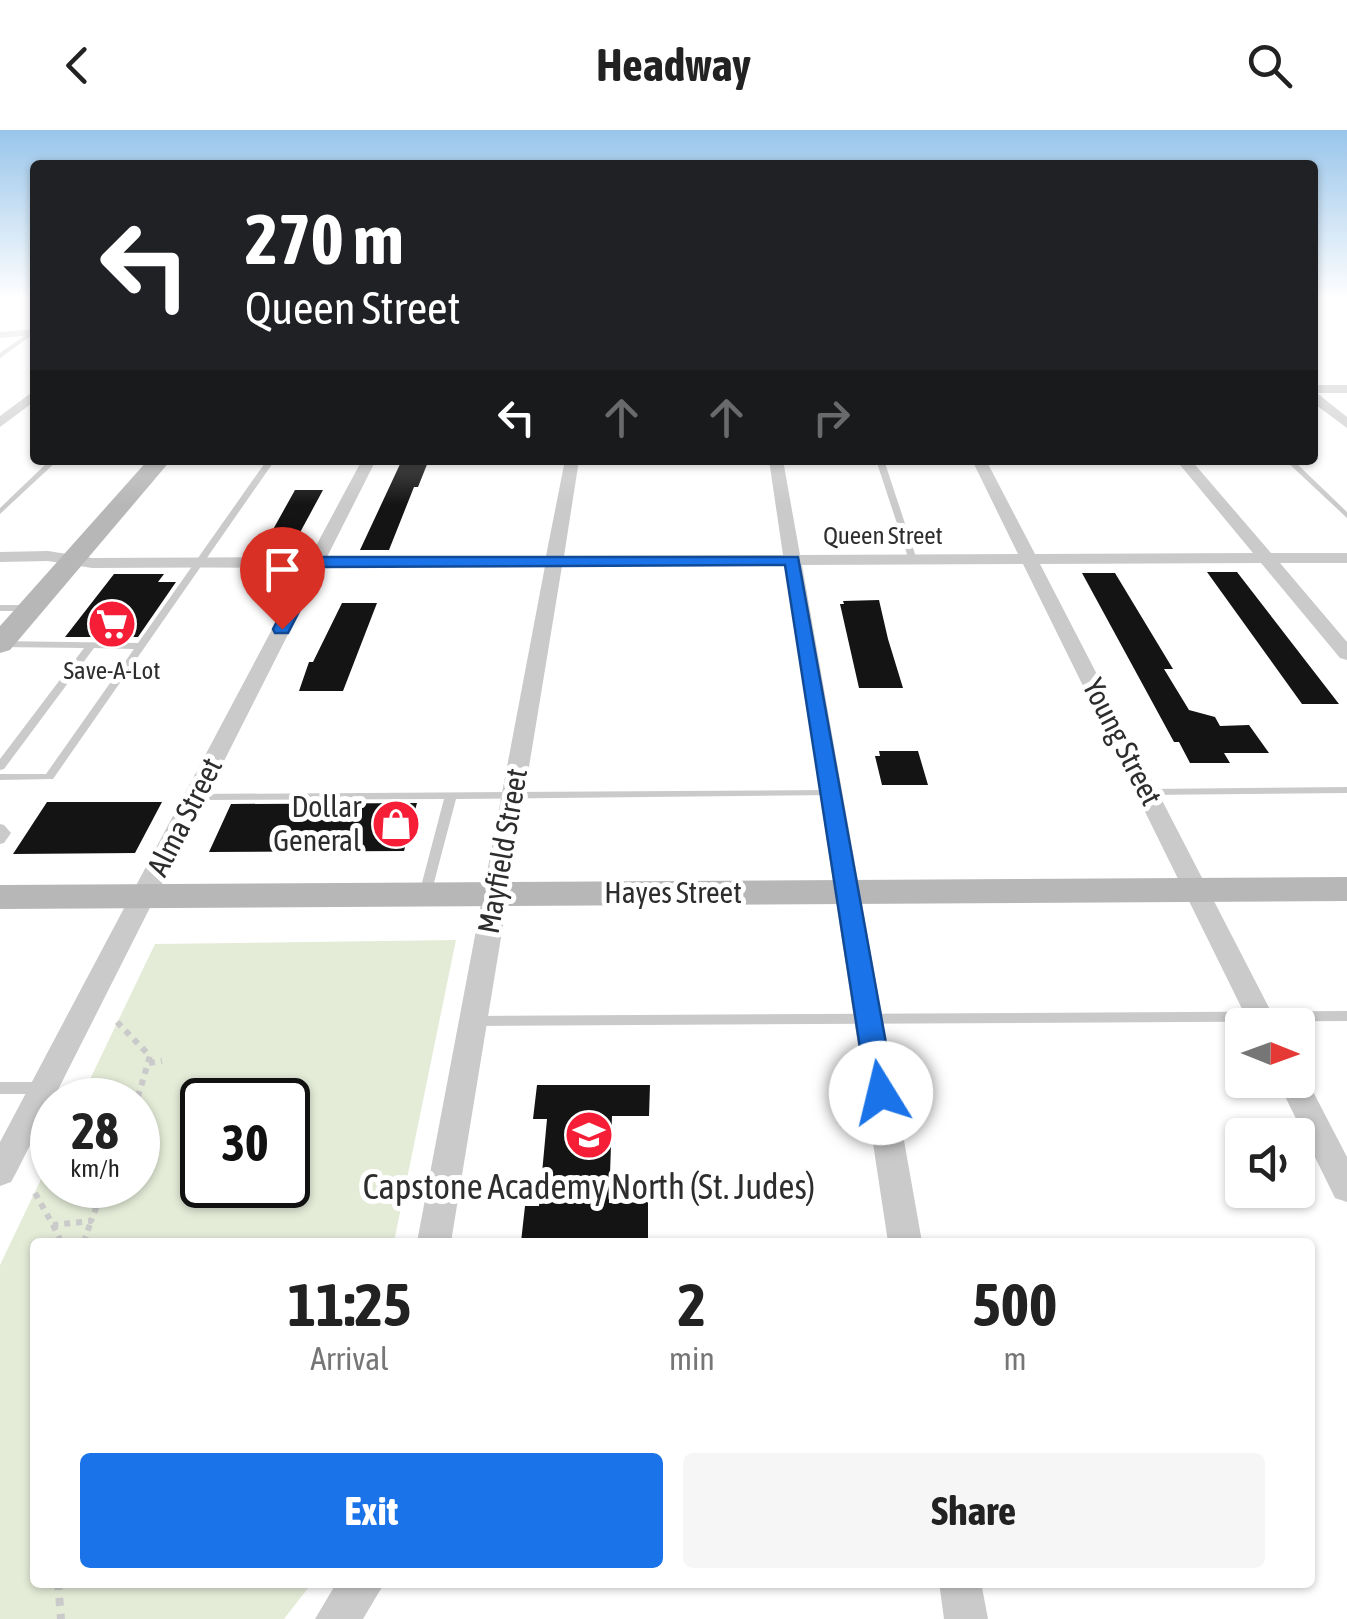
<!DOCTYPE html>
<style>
:root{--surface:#fff;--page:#f6f6f6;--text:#222;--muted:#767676;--accent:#1a73e8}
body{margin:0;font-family:"Asap Condensed",sans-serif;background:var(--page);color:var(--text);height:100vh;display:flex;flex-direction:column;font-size:38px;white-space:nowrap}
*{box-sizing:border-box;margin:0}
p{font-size:32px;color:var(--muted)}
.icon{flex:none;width:55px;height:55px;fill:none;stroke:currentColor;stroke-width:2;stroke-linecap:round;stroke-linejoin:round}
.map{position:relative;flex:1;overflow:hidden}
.details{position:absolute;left:30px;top:1108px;width:1285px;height:350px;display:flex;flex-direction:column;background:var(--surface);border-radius:10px;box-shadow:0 2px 8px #0004}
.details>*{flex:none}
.guide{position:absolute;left:30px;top:30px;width:1288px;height:305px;border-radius:10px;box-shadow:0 2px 8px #0004;background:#202124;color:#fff;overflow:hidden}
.needle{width:65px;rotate:91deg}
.fabs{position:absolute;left:1225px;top:878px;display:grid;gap:20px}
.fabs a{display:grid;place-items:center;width:90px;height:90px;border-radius:10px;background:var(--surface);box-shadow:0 2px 8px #0004;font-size:50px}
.speed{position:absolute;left:30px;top:948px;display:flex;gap:20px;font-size:50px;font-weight:700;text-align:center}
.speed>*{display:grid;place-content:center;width:130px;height:130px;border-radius:50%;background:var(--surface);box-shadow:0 2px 8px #0004;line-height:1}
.speed small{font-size:25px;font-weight:400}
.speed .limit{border:5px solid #111;border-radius:15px;background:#fff;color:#111}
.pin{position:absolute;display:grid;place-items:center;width:85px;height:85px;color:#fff;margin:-102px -42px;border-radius:50% 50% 50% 0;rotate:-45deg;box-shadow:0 0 10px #0007}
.pin .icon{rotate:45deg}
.me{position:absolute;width:110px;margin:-55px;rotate:351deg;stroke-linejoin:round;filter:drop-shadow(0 0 8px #0008)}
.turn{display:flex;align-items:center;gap:35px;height:210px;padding:0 50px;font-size:45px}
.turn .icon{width:130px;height:130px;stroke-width:2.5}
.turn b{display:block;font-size:70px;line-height:85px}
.lanes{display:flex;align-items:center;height:95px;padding:0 50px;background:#0003;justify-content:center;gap:50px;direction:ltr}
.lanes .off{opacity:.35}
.eta{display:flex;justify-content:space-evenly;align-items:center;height:170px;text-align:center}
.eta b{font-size:60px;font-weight:700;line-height:70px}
.button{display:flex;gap:20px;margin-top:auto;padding:20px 50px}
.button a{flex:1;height:115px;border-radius:10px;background:var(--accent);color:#fff;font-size:40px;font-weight:700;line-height:115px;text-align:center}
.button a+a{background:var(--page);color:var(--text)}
header{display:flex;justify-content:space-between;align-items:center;height:130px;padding:0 50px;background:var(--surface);font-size:45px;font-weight:700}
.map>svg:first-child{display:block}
.green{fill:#e4ecd8;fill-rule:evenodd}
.building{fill:#141414}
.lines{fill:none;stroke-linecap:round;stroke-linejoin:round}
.path-far1{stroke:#cacaca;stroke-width:6;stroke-dasharray:6 6;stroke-linecap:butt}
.path{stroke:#cacaca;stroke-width:8;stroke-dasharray:8 8;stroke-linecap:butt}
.lane{fill:#cacaca;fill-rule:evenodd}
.street{fill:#cacaca;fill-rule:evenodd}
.secondary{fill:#b7b7b7;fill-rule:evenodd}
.route{fill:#1a73e8;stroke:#114b97;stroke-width:2.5}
.labels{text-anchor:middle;stroke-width:10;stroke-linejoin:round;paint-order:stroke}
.far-street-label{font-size:25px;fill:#2d2d2d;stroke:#fff}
.far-poi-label{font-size:25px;fill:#2d2d2d;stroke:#fff}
.street-label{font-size:30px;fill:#2d2d2d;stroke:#fff}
.poi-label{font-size:30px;fill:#2d2d2d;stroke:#fff;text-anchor:end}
.near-poi-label{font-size:35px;fill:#2d2d2d;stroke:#fff}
</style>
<header><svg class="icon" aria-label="back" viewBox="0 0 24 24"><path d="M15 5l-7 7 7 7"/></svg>Headway<svg class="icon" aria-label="search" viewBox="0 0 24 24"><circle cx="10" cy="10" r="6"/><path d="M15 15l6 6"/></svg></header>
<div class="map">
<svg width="1347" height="1489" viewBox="0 0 1347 1489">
<rect width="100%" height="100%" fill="#fff"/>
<!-- green -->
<path class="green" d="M456,810L394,1112H35V1452L312,1453L284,1489H0V1135L52,1026V1055H138V970H80L155,814ZM202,970H288V1055H202Z"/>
<!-- building -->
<path class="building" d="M401,332H428L418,357H414L389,420H360Z
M295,360H323L290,421H261Z
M1207,442H1237L1339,574H1302Z
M1082,443H1115L1173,539H1164L1189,580L1215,587L1220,596L1249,595L1269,623H1224L1230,633H1190L1179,612H1174Z
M114,444H164L158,452H176L138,507H65Z
M879,470L888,509L903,558H859L840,474H844L843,471Z
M342,473H377L343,561H299L309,532H313Z
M879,621H918L928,655H882L875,626H880Z
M47,672H162L135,723L13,724Z
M417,673L404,721L209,722L231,674Z
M537,955H650L649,986H612L609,1073L648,1072V1112H521L525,1076H539L547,989H533Z"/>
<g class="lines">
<!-- path-far1 -->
<path class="path-far1" d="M117,892L150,926L137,970
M149,933L162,931
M35,1063L53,1095L91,1091L105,1055
M53,1095L61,1112
M84,1112L91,1091"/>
<!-- path -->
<path class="path" d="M58,1452L61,1489"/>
<!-- lane -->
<path class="lane" d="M35,198V203L0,228V223Z
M50,330H58L0,384V378Z
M267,330H275L53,649L0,650V644H46L134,519L94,518L4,639L0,640V629L84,518L0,517V511L138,513Z
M876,330H884L917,430L916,432L909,430Z
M1285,330H1293L1347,382V388Z
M0,475H29L34,478L29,481H0Z
M1347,657V663L1146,665L1140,662L1146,659Z
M832,660L838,663L836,665L456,669L431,764L425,768L419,764L444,669L195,670L189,667L195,664Z
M0,694L4,695L11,703L4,713L0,714Z
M1347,881V891L473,896L468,894L466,891L468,888L473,886Z
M0,952H42L47,954L50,958L47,962L42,964H0Z"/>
<!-- street -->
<path class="street" d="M1338,167H1347V173Z
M35,199V205L0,208V202Z
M1312,255H1347V263H1317L1347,287V298L1312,272Z
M35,260V271L0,297V286Z
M362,330H376L327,427L546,426L565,330H579L564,426L783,425L769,330H783L800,425L1018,424L972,330H986L1035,424L1253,423L1176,330H1191L1271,423H1347V433H1280L1347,512V530L1340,528L1261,433L1040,434L1278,895H1250L1023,434L802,435L922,1112H888L785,435L562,436L451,1112H417L545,436L322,437L16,1043L11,1052L0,1056V1012L305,437L92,438L48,431L0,432V422L48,421L92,428L310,427Z
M1298,941L1307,950L1347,1027V1072L1335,1068L1277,950H1298Z
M337,1452H385L363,1489H315Z
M939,1452H981L988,1489H944Z"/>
<!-- secondary -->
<path class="secondary" d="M148,330H171L10,520L0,523V496Z
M1347,747V771L0,779V755Z"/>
</g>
<!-- sky -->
<linearGradient id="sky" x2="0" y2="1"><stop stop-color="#99c5ea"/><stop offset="0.45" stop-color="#fff"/><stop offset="1" stop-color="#fff" stop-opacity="0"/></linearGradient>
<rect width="1347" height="375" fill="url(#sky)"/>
<!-- route -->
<path class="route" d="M316,427H798L895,963L891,970H871L867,963L785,435L322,437L288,503H275L273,499L308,432Z"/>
<!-- icons -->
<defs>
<g id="supermarket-disc" transform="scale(2.5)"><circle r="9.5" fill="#f61d36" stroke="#fff"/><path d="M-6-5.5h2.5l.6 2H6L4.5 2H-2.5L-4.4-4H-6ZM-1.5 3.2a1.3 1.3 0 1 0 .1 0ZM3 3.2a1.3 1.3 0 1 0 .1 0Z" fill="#fff"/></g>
<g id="shop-disc" transform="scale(2.5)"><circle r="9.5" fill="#f61d36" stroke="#fff"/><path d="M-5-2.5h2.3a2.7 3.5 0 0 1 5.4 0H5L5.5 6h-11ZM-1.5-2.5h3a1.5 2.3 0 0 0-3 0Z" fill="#fff"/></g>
<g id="school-disc" transform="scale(2.5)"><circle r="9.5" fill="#f61d36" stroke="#fff"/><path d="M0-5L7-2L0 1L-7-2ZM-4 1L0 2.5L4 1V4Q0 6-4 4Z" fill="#fff"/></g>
</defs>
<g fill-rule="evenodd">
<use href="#supermarket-disc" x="112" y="494"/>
<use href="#shop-disc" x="396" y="694"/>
<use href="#school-disc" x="589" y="1005"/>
</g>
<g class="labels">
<!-- far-street labels -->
<g class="far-street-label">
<text x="883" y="414">Queen Street</text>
</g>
<!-- far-poi labels -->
<g class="far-poi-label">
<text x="112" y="549">Save-A-Lot</text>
</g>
<!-- street labels -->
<g class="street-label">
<text transform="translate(1122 612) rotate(63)" y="10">Young Street</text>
<text transform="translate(185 687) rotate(-63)" y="10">Alma Street</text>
<text transform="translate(503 721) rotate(-80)" y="10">Mayfield Street</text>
<text x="673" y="773">Hayes Street</text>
</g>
<!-- poi labels -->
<g class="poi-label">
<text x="361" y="687">Dollar<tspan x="361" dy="34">General</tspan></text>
</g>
<!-- near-poi labels -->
<g class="near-poi-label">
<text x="589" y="1069">Capstone Academy North (St. Judes)</text>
</g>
</g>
</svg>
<div class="fabs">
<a><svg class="needle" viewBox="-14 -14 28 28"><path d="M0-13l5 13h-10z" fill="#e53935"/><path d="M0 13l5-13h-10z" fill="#767676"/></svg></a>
<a><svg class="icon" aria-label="sound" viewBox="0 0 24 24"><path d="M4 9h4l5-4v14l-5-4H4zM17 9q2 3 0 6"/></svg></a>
</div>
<div class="speed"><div>28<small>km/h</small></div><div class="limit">30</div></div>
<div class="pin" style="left:282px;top:499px;background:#d93025"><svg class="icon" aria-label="arrive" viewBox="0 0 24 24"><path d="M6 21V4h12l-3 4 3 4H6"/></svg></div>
<svg class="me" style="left:881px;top:963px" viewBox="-20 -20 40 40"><circle r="19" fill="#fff"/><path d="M0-13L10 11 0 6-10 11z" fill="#1a73e8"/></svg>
<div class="guide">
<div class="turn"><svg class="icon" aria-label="left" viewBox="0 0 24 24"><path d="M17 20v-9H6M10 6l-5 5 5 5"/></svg><div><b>270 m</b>Queen Street</div></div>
<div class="lanes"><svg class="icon" aria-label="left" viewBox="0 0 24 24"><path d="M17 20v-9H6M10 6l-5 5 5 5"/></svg><svg class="icon off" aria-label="ahead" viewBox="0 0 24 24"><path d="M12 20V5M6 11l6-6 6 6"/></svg><svg class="icon off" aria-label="ahead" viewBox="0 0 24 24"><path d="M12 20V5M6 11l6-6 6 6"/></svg><svg class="icon off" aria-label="right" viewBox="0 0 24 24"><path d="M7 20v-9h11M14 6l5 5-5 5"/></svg></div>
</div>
<section class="details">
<div class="eta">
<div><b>11:25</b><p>Arrival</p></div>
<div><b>2</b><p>min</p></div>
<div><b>500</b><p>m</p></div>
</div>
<div class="button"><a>Exit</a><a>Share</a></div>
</section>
</div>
